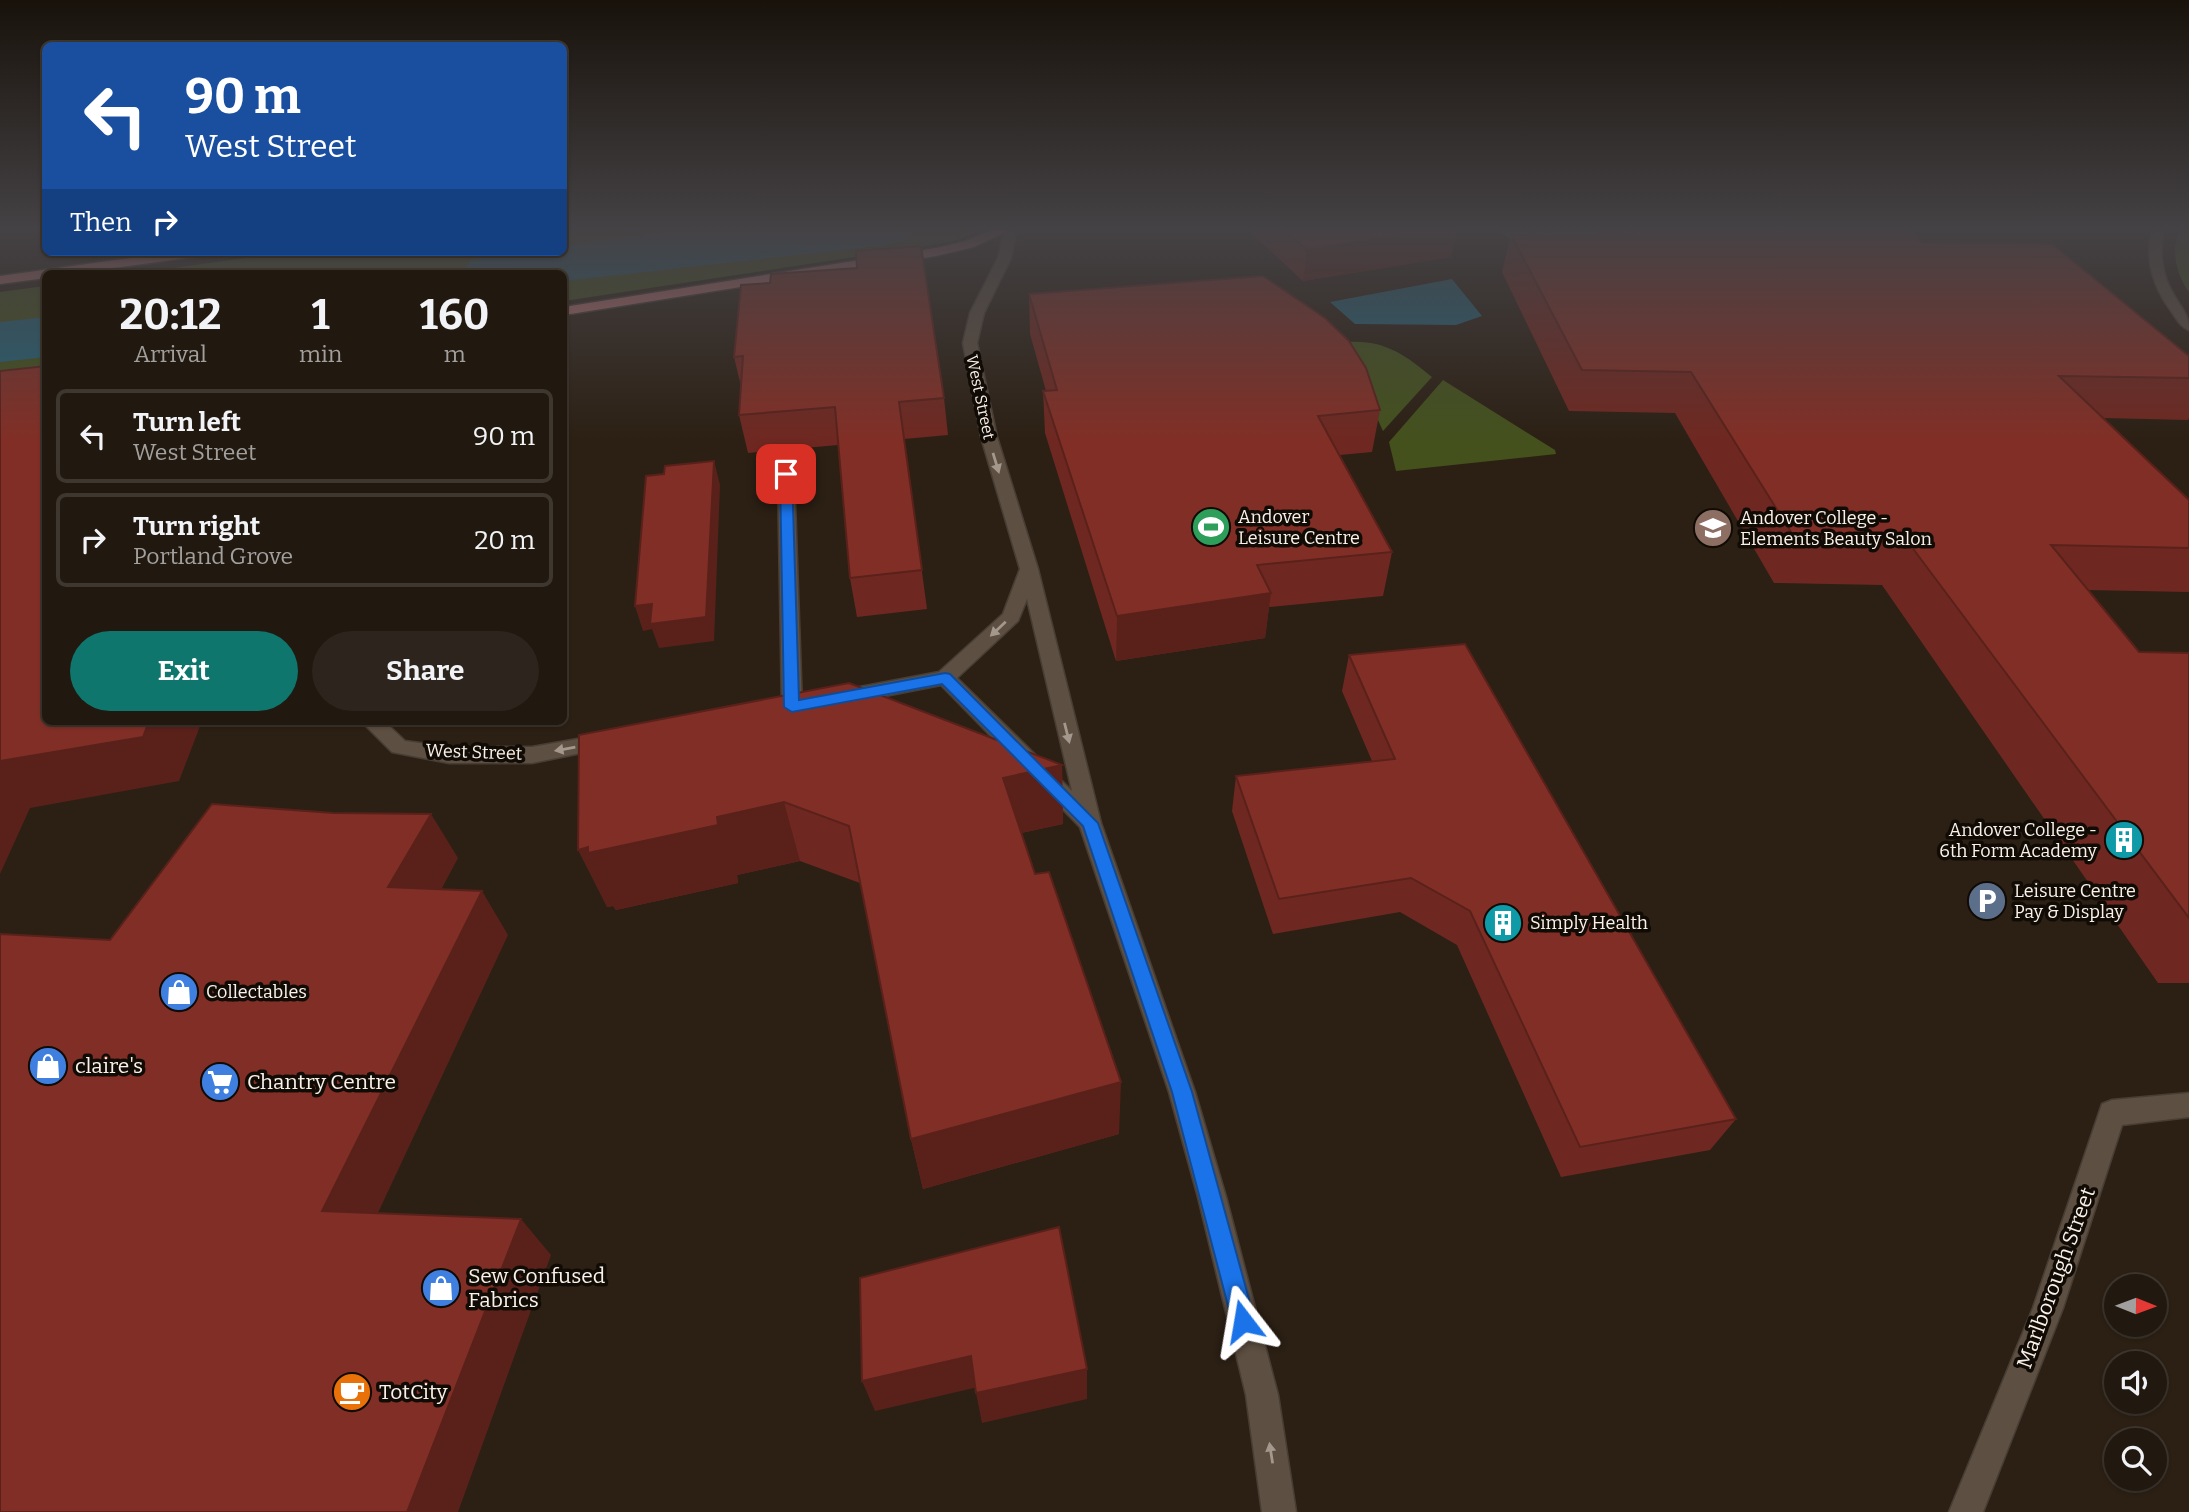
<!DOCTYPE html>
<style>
:root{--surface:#21180f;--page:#2d251d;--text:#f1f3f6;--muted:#a2a09e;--line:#3e372f;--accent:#0f766e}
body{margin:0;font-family:Bitter,serif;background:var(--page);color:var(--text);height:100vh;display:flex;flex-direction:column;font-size:26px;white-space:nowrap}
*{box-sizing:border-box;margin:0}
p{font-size:23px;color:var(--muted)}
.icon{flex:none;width:38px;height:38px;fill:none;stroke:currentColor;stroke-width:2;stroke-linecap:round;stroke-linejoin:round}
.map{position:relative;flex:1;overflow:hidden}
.details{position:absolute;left:42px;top:270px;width:525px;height:455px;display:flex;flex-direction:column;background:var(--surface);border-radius:10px;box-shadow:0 2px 5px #0004,0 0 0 2px var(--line)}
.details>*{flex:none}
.hud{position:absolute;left:42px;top:42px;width:525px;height:214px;border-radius:10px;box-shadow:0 2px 5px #0004,0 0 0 2px var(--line);background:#1a4fa0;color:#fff;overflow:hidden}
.needle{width:46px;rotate:91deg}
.tools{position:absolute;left:2104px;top:1274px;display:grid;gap:14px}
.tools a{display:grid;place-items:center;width:63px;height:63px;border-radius:50%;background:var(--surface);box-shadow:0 2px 5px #0004,0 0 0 2px var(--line);font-size:35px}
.pin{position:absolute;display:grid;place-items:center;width:60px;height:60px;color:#fff;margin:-30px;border-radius:14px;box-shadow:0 4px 10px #0006}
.me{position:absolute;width:77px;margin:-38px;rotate:346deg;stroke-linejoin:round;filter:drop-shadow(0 0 5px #0008)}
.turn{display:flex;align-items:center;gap:24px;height:147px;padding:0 28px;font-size:32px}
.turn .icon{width:91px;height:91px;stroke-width:2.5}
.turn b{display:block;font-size:49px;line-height:60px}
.then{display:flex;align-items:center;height:66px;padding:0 28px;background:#0003;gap:14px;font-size:26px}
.eta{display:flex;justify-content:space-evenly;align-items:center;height:119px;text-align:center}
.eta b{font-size:42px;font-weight:700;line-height:49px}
.button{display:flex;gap:14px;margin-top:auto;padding:14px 28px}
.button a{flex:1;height:80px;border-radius:42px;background:var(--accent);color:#fff;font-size:28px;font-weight:700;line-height:80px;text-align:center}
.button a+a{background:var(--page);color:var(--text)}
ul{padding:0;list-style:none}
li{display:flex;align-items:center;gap:21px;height:94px;margin:0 14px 10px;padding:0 14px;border:4px solid var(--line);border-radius:10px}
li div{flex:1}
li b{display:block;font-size:26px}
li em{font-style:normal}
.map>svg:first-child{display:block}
.green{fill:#44511d}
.water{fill:#266276}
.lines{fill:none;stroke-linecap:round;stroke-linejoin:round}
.river{fill:#266276;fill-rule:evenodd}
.minor-casing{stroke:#473d34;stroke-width:3}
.major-casing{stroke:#473d34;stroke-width:3}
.minor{fill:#5d4f41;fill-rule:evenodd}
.major{fill:#b76f6f;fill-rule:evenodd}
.wall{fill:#6f2821}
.shaded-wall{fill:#5a211b}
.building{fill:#812f26;stroke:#5a211b;stroke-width:2}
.oneway{fill:#a4988d}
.route{fill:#1a73e8;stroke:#114b97;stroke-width:2}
.labels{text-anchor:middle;stroke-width:7;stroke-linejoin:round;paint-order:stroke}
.far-street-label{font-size:16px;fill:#faf1e9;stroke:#110b06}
.poi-label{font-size:18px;fill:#faf1e9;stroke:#110b06;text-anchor:start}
.street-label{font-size:18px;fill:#faf1e9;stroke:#110b06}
.near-poi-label{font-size:21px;fill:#faf1e9;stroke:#110b06;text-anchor:start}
.near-street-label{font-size:21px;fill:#faf1e9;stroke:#110b06}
</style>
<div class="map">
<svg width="2189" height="1512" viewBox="0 0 2189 1512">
<rect width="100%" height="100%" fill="#2c2014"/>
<!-- green -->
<path class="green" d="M564,228H985L958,240L940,244L564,301V273H138L288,252H564Z
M2180,228H2189V292C2175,272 2171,251 2180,228Z
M45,286V379L0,387V292Z
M1349,342C1385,340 1405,355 1432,377L1383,431L1363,387Z
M1443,380L1555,450L1556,454L1396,471L1389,442Z"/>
<!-- water -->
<path class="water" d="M1494,228H1609L1596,235L1524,248Z
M1452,279L1482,316L1456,325L1355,324L1330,302Z"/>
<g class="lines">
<!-- river -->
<path class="river" d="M714,228H914L906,240L886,245L564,281V273H462L471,260L512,252H564V245Z
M46,317V357L0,362V322Z"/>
<!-- minor casing -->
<g class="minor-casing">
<path id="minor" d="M1005,228H1017L1011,258L984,313L977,343L997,437L1038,569L1101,823L1195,1092L1226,1197L1278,1395L1296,1512H1262L1246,1395L1198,1197L1169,1092L1080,827L941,685L844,704L837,702L834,697L837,692L844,690L939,672L1003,614L1020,569L981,437L963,343L970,313L998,258ZM1027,599L1072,791L957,678L1018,621Z
M2152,228H2164C2159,252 2161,273 2174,295C2181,308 2189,314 2189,330C2180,327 2176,318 2171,311C2152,285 2145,260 2152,228Z
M786,469L794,474L802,707L799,712H785L782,707L778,474Z
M361,721H384L405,741L449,747H532L606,734L613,736L616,741L613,746L606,748L532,763H449L392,752Z
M2189,1093V1117L2122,1125L2063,1308L1983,1512H1949L2033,1308L2102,1104L2112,1100Z"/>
</g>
<!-- major casing -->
<g class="major-casing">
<path id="major" d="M996,228H1013L974,247L936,256L564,315V307L936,248L966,241Z
M174,252H207L201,256L77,273H46V278L0,284V276Z"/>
</g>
<!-- minor -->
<use href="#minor" class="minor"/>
<!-- major -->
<use href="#major" class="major"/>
</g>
<!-- wall -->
<path class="wall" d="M1246,228H1457L1451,257L1303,281Z
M1593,228H1907L1922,242L2189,356V418L2188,420L2104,418L2189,500V592L2088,590L2139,652L2189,653V983H2158L1882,585L1774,583L1675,413L1569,411L1502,272L1511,235L1598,236Z
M741,285L944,398L948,435L904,439L927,609L857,617L850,578L838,445L748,453L739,415L741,386L734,357Z
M1029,294L1380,410L1372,452L1340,455L1392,552L1383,596L1269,607L1265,638L1116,661L1045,433L1043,391H1046L1030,334Z
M1349,655L1736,1119L1710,1150L1561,1177L1457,945L1400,912L1273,934L1232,811L1236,776L1372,761L1342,691Z
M579,735L1062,765L1063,824L1021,833L1119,1134L923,1189L911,1139L860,883L800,861L737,875L738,883L616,910L613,906L607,907Z"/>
<!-- shaded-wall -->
<path class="shaded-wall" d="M1446,228H1457L1451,257L1303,281L1307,250Z
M714,461L720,485L714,641L659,648L652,629L643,631L635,606L652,604Z
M1271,593L1265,638L1116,661L1117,616Z
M149,721H202L179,781L30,808L0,874V761Z
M1062,765L1063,824L1008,836L1003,778Z
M784,802L800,861L737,875L738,883L616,910L613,906L607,907L578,850L717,817Z
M431,814L458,858L419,931L388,887Z
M482,891L508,935L362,1247L322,1211Z
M1121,1082L1119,1134L923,1189L911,1139Z
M521,1219L551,1255L458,1512H407Z
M971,1356L978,1387L875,1411L862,1381Z
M1087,1369V1399L982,1423L976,1393Z"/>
<!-- building -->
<path class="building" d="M1282,228H1446L1307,250Z
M1628,228H1907L1922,242L2052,244L2189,356V378L2059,376L2189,500V548L2051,545L2139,652L2189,653V918L1908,542L1796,540L1691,372L1582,370L1511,235L1634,236Z
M921,246L944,398L899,402L922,570L850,578L835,407L739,415L743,356L734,357L741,285L770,283L771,274L857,268L856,251Z
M1263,276L1325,318L1349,341L1366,368L1380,410L1318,416L1392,552L1257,565L1271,593L1117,616L1043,391L1057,390L1029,294Z
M46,366V721H149L143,737L0,761V371Z
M714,461L706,617L650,624L652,604L635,606L646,476L664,474L665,466Z
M1465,644L1736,1119L1580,1147L1470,911L1411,878L1279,899L1236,776L1395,759L1349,655Z
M849,683L1062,765L1003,778L1035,874L1049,872L1121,1082L911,1139L849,826L784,802L717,817L718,825L588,853V847L578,850L579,735Z
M212,804L333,813L431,814L388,887L482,891L322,1211L521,1219L407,1512H0V934L110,940Z
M1059,1227L1087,1369L976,1393L971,1356L862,1381L860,1278Z"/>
<!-- one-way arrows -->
<defs><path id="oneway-solid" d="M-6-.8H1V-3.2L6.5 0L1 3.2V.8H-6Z" transform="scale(1.75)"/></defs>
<g class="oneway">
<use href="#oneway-solid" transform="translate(996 463) rotate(73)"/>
<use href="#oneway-solid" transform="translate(998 629) rotate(137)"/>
<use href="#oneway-solid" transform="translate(1067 733) rotate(76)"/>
<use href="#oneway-solid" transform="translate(565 749) rotate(170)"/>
<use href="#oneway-solid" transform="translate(1271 1453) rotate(-99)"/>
</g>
<!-- sky -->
<linearGradient id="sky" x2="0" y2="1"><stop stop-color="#18120b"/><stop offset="0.52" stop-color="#454245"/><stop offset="1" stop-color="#454245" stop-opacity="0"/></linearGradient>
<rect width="2189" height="440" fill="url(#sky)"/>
<!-- route -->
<path class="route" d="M786,470L792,474L799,700L945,673L950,674L1098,823L1192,1092L1255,1321L1252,1329L1243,1333L1235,1329L1232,1321L1172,1092L1083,826L942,684L792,712L784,707L780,474Z"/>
<!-- icons -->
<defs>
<g id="stadium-disc" transform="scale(2.0125)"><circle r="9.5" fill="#2e9e5b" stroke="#110b06"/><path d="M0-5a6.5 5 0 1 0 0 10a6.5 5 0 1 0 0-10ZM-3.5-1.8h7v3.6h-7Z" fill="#fff"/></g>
<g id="school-disc" transform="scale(2.0125)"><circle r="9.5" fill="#8d6e63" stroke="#110b06"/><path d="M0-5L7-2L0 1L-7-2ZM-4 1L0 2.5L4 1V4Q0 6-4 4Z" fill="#fff"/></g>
<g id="building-disc" transform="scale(2.0125)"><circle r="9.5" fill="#0f9aa8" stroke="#110b06"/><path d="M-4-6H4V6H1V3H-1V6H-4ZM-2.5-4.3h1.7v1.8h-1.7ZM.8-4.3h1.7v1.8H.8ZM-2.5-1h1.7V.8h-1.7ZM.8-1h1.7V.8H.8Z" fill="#fff"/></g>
<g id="parking-disc" transform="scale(2.0125)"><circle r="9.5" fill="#5c6f8a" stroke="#110b06"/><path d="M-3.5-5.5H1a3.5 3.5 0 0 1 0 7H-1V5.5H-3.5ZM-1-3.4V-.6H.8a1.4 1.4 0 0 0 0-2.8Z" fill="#fff"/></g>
<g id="shop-disc" transform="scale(2.0125)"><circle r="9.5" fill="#3f7fe0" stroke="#110b06"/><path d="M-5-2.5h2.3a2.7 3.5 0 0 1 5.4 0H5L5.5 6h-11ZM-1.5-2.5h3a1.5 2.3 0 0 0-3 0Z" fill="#fff"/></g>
<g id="supermarket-disc" transform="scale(2.0125)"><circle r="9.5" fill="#3f7fe0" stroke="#110b06"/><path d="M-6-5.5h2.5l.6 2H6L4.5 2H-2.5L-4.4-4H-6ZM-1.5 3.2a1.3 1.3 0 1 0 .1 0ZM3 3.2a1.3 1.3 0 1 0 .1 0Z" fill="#fff"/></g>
<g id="cafe-disc" transform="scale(2.0125)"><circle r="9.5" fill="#e8710a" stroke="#110b06"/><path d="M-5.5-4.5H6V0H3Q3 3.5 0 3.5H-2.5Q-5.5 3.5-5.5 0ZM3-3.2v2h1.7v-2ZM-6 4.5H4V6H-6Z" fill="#fff"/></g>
</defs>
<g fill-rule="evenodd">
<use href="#stadium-disc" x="1211" y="527"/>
<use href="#school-disc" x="1713" y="528"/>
<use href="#building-disc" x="2124" y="840"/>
<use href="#parking-disc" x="1987" y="901"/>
<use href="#building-disc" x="1503" y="923"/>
<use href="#shop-disc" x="179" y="992"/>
<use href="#shop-disc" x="48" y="1066"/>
<use href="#supermarket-disc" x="220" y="1082"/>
<use href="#shop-disc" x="441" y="1288"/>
<use href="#cafe-disc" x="352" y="1392"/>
</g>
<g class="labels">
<!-- far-street labels -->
<g class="far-street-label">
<text transform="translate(981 397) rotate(78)" y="6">West Street</text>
</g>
<!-- poi labels -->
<g class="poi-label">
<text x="1238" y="523">Andover<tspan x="1238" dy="21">Leisure Centre</tspan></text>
<text x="1740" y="524">Andover College -<tspan x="1740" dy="21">Elements Beauty Salon</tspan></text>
<text x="2097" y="836" text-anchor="end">Andover College -<tspan x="2097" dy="21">6th Form Academy</tspan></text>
<text x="2014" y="897">Leisure Centre<tspan x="2014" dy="21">Pay &amp; Display</tspan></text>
<text x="1530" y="929">Simply Health</text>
<text x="206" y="998">Collectables</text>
</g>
<!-- street labels -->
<g class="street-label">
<text transform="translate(474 752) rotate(2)" y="6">West Street</text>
</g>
<!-- near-poi labels -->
<g class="near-poi-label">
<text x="75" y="1073">claire's</text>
<text x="247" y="1089">Chantry Centre</text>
<text x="468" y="1283">Sew Confused<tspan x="468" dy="24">Fabrics</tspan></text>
<text x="379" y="1399">TotCity</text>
</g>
<!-- near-street labels -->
<g class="near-street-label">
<text transform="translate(2056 1278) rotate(-70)" y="7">Marlborough Street</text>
</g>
</g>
</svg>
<div class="tools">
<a><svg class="needle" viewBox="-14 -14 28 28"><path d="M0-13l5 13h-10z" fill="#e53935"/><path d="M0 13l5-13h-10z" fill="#a2a09e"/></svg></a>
<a><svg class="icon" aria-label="sound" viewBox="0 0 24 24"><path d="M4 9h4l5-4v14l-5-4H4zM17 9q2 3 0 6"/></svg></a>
<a><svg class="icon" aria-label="search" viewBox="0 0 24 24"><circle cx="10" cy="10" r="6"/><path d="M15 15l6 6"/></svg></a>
</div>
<div class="pin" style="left:786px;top:474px;background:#d93025"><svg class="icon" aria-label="arrive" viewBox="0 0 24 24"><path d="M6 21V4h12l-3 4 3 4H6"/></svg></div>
<svg class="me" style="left:1243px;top:1321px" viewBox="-20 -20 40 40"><path d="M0-17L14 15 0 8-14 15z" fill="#1a73e8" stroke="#fff" stroke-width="4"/></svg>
<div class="hud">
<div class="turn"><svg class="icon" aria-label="left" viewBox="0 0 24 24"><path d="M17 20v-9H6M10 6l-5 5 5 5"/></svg><div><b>90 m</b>West Street</div></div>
<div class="then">Then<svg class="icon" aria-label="right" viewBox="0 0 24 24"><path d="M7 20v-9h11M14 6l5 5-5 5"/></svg></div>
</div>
<section class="details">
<div class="eta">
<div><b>20:12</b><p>Arrival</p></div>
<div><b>1</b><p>min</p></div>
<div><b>160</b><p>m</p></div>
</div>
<ul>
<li><svg class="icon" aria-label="left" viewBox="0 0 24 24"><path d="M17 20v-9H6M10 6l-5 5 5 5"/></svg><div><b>Turn left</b><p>West Street</p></div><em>90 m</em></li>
<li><svg class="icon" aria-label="right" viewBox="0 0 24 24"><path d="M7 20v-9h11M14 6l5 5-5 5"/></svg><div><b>Turn right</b><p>Portland Grove</p></div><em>20 m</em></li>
</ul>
<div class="button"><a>Exit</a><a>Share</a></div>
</section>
</div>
